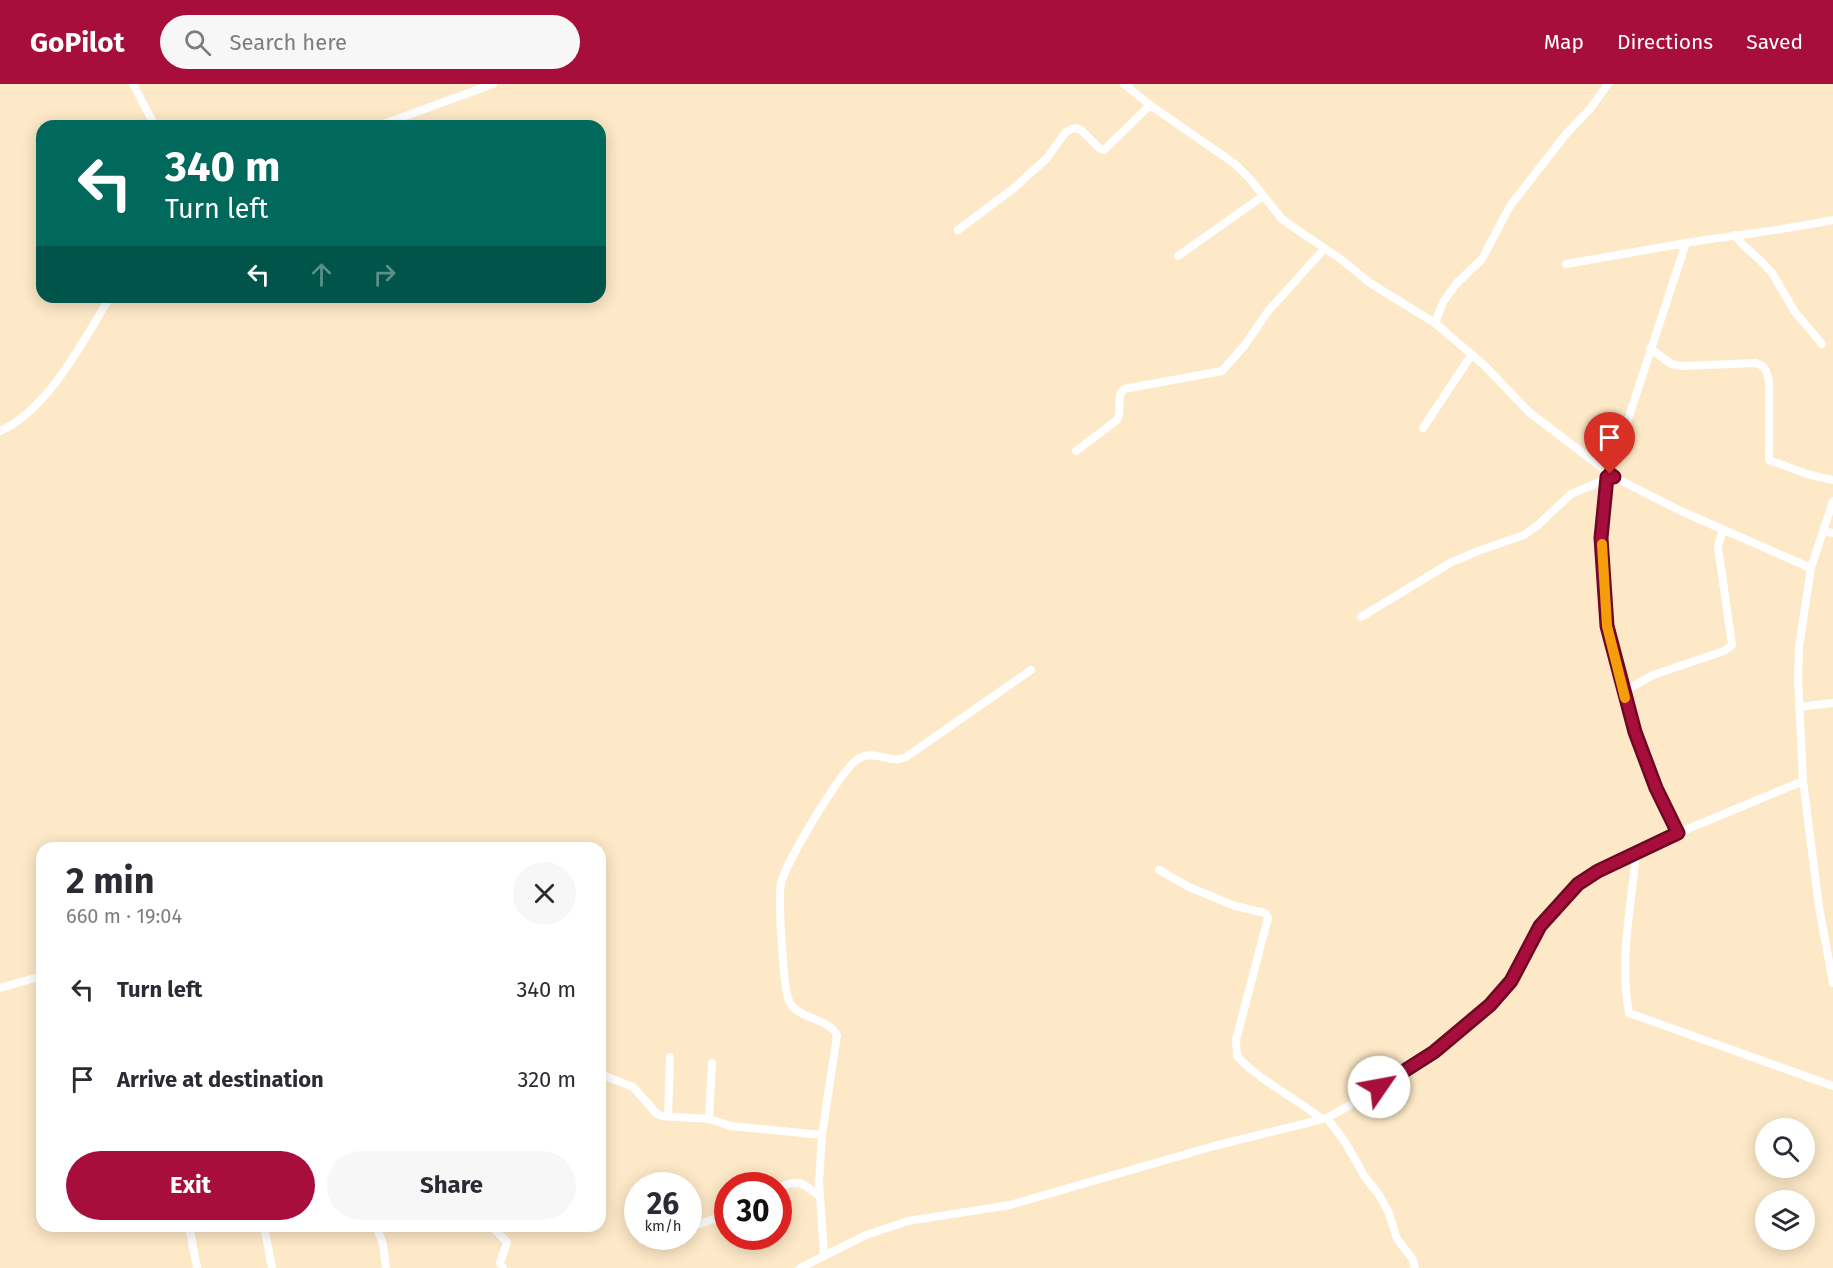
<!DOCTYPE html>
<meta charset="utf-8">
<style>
:root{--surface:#fff;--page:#f7f7f7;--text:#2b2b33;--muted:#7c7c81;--accent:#a70e3c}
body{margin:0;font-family:"Fira Sans",sans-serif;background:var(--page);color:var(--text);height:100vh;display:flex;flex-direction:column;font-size:22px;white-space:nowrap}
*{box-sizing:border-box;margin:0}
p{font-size:20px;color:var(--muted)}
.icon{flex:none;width:33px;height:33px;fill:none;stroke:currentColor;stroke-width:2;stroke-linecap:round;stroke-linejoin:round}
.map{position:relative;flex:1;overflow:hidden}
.panel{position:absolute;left:36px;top:758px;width:570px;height:390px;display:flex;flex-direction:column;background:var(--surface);border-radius:18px;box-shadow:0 3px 15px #0003}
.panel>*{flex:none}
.guide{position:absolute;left:36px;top:36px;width:570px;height:183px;border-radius:18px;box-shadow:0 3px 15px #0003;background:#00695c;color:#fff;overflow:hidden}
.buttons{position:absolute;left:1755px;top:1034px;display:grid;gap:12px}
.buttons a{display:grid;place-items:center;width:60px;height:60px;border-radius:50%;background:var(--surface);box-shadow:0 3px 15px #0003;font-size:30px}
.speed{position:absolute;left:624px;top:1088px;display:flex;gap:12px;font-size:30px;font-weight:700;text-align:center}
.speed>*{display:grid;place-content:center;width:78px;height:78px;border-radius:50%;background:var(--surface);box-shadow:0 3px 15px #0003;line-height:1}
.speed small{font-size:15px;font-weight:400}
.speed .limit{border:9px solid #d22;background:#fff;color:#111}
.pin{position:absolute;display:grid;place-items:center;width:51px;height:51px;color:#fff;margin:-62px -26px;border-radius:50% 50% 50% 0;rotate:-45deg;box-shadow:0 0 6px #0007}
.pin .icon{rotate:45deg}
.me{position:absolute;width:66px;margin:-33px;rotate:57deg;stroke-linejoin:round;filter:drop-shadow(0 0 4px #0008)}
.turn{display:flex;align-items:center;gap:21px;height:126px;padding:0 30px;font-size:27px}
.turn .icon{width:78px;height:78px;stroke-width:2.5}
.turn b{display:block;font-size:42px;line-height:51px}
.lanes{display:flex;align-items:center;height:57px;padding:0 30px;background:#0003;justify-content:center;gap:30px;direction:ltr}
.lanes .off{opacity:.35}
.round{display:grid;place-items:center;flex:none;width:63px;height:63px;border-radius:32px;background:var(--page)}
.overview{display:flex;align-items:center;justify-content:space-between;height:102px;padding:0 30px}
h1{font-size:36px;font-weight:700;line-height:45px}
.primary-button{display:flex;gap:12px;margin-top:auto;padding:12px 30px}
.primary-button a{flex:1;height:69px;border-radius:36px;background:var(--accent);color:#fff;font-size:24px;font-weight:700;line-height:69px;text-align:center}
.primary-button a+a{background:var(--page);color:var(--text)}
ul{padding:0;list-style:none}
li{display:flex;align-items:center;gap:18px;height:90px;padding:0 30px}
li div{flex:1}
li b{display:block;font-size:22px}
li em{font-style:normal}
header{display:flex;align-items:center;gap:36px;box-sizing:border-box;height:84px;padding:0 30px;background:var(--accent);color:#fff}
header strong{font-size:28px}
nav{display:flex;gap:33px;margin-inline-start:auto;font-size:21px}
.search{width:420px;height:54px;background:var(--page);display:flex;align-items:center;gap:15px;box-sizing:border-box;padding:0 21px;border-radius:33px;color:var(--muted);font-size:22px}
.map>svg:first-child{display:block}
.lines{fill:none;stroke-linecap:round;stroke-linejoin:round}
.minor{stroke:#fff;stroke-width:8}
.route-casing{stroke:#6d0927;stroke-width:15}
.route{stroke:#a70e3c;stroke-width:10}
.slow{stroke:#f59e0b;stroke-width:10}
</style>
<header>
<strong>GoPilot</strong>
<div class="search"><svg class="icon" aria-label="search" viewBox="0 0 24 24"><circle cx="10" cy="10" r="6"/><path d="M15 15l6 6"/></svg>Search here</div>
<nav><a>Map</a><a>Directions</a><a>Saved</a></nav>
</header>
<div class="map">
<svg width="1833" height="1184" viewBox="0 0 1833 1184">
<rect width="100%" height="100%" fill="#fde9c7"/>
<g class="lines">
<!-- minor -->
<path class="minor" d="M133,0L155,42
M1124,0L1150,21L1235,80L1250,95L1282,135L1290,141L1342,176L1370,199L1435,239L1485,282L1529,328L1614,393L1681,427L1811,484
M378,42L493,0
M958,146L1014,104L1047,74L1065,49L1071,45L1076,44L1081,46L1099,64L1104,66L1150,21
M1735,151L1742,160L1761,177L1772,189L1795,228L1822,260
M1178,172L1263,112
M1566,180L1686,159
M1435,239L1443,218L1457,199L1482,175L1510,122L1566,50L1590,25L1608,0
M1650,264L1671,280L1682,282L1756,279C1766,282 1767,288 1769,298V376L1807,390L1833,396
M1423,344L1472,270
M0,347C48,326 84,256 110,213
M1076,367L1117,336C1123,326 1115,313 1124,305L1222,287L1244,262L1269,226L1324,165
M1610,390L1686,159C1735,151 1785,146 1833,136
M1607,393L1601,454L1607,542L1635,648L1656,704L1678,749
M1823,447L1833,449
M1361,533L1450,479L1478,467L1524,451L1538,441L1571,410L1611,393
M1623,608L1653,591L1724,567L1732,561L1718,463L1721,451L1726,447
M1799,623L1833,619
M1803,697L1819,823L1833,899
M1636,770C1631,823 1619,877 1629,929L1833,1002
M1159,786L1189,803L1235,822L1265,829L1268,834L1236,956L1237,972C1257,995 1297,1015 1322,1035
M0,904L42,892
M600,990L633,1003L657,1030L662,1032L709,1035L731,1042L822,1051
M668,1033L670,973
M1327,1034L1345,1058L1365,1093L1379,1111L1389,1129L1397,1155L1412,1174L1415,1184
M709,1035L712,979
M778,1104C799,1094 803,1099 819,1112
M189,1142L197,1184
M264,1142L272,1184
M376,1142L383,1160L386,1184
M491,1142L507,1158L500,1179L503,1184
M688,1144L728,1130
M642,1156L657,1152
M824,1171L819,1098L822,1051L837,951C827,933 798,936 789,917C783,903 778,815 781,799C786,778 841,686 858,675C874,664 889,681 906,673L1031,586
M800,1184L866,1151L908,1137L1010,1121L1214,1062L1327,1034L1366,1012L1434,968L1490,921L1511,898L1540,842L1578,799L1597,787L1678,749L1803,697L1798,594L1799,563L1811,484L1833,417"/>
</g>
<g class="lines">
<!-- route casing -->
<g class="route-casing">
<path id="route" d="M1379,1003L1434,968L1490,921L1511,897L1540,842L1578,800L1598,787L1678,749L1656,704L1635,648L1607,542L1601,454L1607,393H1614L1610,390"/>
</g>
<!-- route -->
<use href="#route" class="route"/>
<!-- slow -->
<path class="slow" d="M1602,460L1607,542L1625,614"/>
</g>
</svg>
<div class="buttons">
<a><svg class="icon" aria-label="search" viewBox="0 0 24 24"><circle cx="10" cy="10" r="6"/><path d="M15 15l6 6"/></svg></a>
<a><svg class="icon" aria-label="layers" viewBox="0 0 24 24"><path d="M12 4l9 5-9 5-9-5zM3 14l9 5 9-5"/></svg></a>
</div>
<div class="speed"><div>26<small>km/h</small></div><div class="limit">30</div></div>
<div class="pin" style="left:1610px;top:390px;background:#d93025"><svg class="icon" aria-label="arrive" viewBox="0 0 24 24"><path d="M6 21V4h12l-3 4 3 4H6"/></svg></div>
<svg class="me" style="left:1379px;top:1003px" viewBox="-20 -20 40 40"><circle r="19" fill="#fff"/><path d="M0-13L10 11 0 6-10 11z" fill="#a70e3c"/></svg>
<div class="guide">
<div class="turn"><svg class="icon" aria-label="left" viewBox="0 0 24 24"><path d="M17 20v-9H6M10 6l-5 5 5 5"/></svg><div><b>340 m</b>Turn left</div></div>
<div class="lanes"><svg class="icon" aria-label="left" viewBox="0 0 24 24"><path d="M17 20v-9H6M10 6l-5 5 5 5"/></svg><svg class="icon off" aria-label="ahead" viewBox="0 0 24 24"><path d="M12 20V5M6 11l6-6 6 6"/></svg><svg class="icon off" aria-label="right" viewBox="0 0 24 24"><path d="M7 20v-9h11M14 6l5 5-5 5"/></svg></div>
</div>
<section class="panel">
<div class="overview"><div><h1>2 min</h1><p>660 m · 19:04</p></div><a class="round"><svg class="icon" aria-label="close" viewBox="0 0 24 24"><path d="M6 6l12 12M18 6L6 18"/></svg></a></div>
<ul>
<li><svg class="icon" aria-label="left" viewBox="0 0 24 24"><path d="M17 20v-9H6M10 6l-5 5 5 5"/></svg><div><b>Turn left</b></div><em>340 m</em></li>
<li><svg class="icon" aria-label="arrive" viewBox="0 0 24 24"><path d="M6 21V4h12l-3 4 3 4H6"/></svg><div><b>Arrive at destination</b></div><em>320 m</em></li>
</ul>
<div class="primary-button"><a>Exit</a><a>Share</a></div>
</section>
</div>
